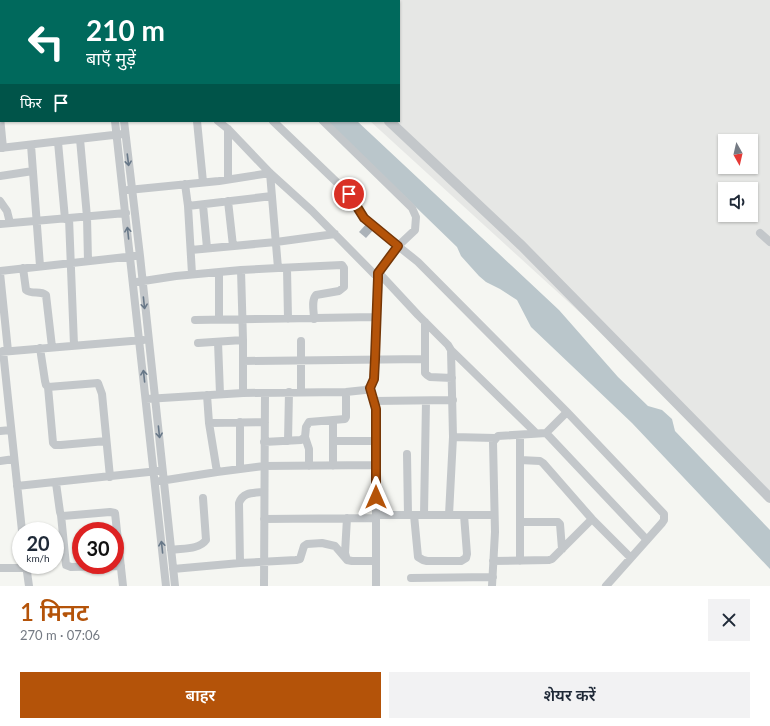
<!DOCTYPE html>
<html lang="hi">
<meta charset="utf-8">
<style>
:root{--surface:#fff;--page:#f2f2f3;--text:#1f2937;--muted:#747a83;--accent:#b45309}
body{margin:0;font-family:Lato,"Noto Sans Devanagari",sans-serif;background:var(--page);color:var(--text);height:100vh;display:flex;flex-direction:column;font-size:15px;white-space:nowrap}
*{box-sizing:border-box;margin:0}
p{font-size:13px;color:var(--muted)}
.icon{flex:none;width:22px;height:22px;fill:none;stroke:currentColor;stroke-width:2;stroke-linecap:round;stroke-linejoin:round}
.map{position:relative;height:586px;overflow:hidden}
.side{display:flex;flex-direction:column;background:var(--surface);flex:1}
.side>*{flex:none}
.top-card{position:absolute;left:0px;top:0px;width:400px;height:122px;box-shadow:0 1px 3px #0004;background:#00695c;color:#fff;overflow:hidden}
.needle{width:26px;rotate:172deg}
.controls{position:absolute;left:718px;top:134px;display:grid;gap:8px}
.controls a{display:grid;place-items:center;width:40px;height:40px;border-radius:0px;background:var(--surface);box-shadow:0 1px 3px #0004;font-size:20px}
.speed{position:absolute;left:12px;top:522px;display:flex;gap:8px;font-size:20px;font-weight:700;text-align:center}
.speed>*{display:grid;place-content:center;width:52px;height:52px;border-radius:50%;background:var(--surface);box-shadow:0 1px 3px #0004;line-height:1}
.speed small{font-size:10px;font-weight:400}
.speed .limit{border:6px solid #d22;background:#fff;color:#111}
.pin{position:absolute;display:grid;place-items:center;width:34px;height:34px;color:#fff;margin:-17px;border:2px solid #fff;border-radius:50%;box-shadow:0 1px 4px #0007}
.me{position:absolute;width:44px;margin:-22px;rotate:0deg;stroke-linejoin:round;filter:drop-shadow(0 0 3px #0008)}
.turn{display:flex;align-items:center;gap:14px;height:84px;padding:0 20px;font-size:18px}
.turn .icon{width:52px;height:52px;stroke-width:2.5}
.turn b{display:block;font-size:28px;line-height:34px}
.then{display:flex;align-items:center;height:38px;padding:0 20px;background:#0003;gap:8px;font-size:15px}
.round{display:grid;place-items:center;flex:none;width:42px;height:42px;border-radius:0px;background:var(--page)}
.summary{display:flex;align-items:center;justify-content:space-between;height:68px;padding:0 20px}
h1{font-size:24px;font-weight:600;line-height:30px;color:var(--accent)}
.cta{display:flex;gap:8px;margin-top:auto;padding:8px 20px}
.cta a{flex:1;height:46px;border-radius:0px;background:var(--accent);color:#fff;font-size:16px;font-weight:600;line-height:46px;text-align:center}
.cta a+a{background:var(--page);color:var(--text)}
.map>svg:first-child{display:block}
.built{fill:#e6e7e5;fill-rule:evenodd}
.water{fill:#bac6cb}
.building{fill:#abb2b8}
.lines{fill:none;stroke-linecap:round;stroke-linejoin:round}
.minor{stroke:#c3c7ca;stroke-width:8}
.tertiary{stroke:#c3c7ca;stroke-width:10}
.oneway{stroke:#687888}
.route-casing{stroke:#753606;stroke-width:10}
.route{stroke:#b45309;stroke-width:7}
</style>
<div class="map">
<svg width="770" height="586" viewBox="0 0 770 586">
<rect width="100%" height="100%" fill="#f5f6f2"/>
<!-- built -->
<path class="built" d="M238,0H770V502L644,371L370,121H399V1ZM725,141H751V167H725ZM725,189H751V215H725Z"/>
<!-- water -->
<path class="water" d="M327,121H357L559,310L618,377L648,406L662,410L672,419L675,431L770,530V569L632,423L531,327L517,300L500,289L486,282L479,276L461,256L457,247Z"/>
<!-- building -->
<path class="building" d="M368,222L375,228L366,238L359,232Z"/>
<g class="lines">
<!-- minor -->
<path class="minor" d="M105,0V1
M139,0L141,1
M188,0L189,1
M0,74H1
M0,100H1
M0,117L3,148
M115,121L166,586
M124,121L140,256L175,586
M197,121L203,182
M218,121L228,129L270,173L312,211L378,278
M323,121L412,208L416,217L415,230L398,246L418,262L567,412L664,514V520L662,523L606,586
M228,129V179
M80,139L87,217L88,261
M58,142L65,219
M31,145L40,266
M0,148L122,134
M0,176L33,171
M185,184L188,206L192,274
M128,190L219,181L270,173L278,268L241,270
M0,201L7,211L10,223
M228,201L233,246
M203,205L207,248
M188,206L272,196
M69,218L74,345
M0,224L126,213
M760,233L770,242
M191,250L276,242L335,234
M23,268L26,290C32,295 40,290 46,295L52,347
M278,268L342,265L344,268V287L339,291L316,295C311,301 314,311 314,319
M287,268L288,319
M0,271L135,256
M219,272V319
M0,273L8,351
M379,273L418,315L448,345L451,350L453,437L449,515
M137,282L176,276L241,270L243,340V393
M195,320L376,317
M425,322V373L427,375L430,377L452,378
M218,342L220,394
M198,343L243,340
M40,348L45,381L46,385L48,387L98,383L102,394L110,477
M451,350L536,433
M3,351L22,531
M0,352L143,340
M243,361L425,359
M48,387L53,443L55,445H61L106,441
M370,388L376,409V586
M301,392V341
M207,395L209,423L217,472
M146,399L243,393L346,392L365,390L370,388L374,379L375,359L379,273L398,246L364,218L349,194L273,121
M374,401L453,400
M333,420V466
M240,422V469
M209,423L265,422
M0,431L11,430
M546,433L647,540
M520,435V561
M305,437L309,449V466
M453,437L495,438
M288,441L289,392
M333,441H376
M264,442L301,440L305,437L306,427L309,422L345,419L346,417V392
M407,454L408,515
M520,460L540,461L543,463L592,519L631,558
M0,461L14,459
M160,481L217,472L264,466L376,465
M56,483L60,512L61,515L63,516L110,512L115,513L123,586
M17,486L158,471
M61,515L66,565L71,567L121,566
M376,515H494
M414,515L418,557L423,560L427,561H461L466,558L467,554L464,515
M424,515L426,401
M347,518L345,553L347,560L352,561H376
M264,519L376,518
M520,522H558L560,524L562,549
M171,550C182,548 199,550 206,540L203,498
M493,561L549,560L552,559L592,519
M240,563L239,503C243,492 253,493 264,492
M26,565L29,586
M0,568H27
M173,569L240,563L296,560L300,559L304,546L307,544L322,543L335,546L347,560
M411,578L493,577
M264,586L265,393
M492,586L495,532L493,442L498,436L546,433L567,412"/>
<!-- tertiary -->
<path class="tertiary" d="M261,0L262,1
M389,121L522,246L770,498"/>
</g>
<!-- one-way arrows -->
<defs><path id="oneway-shaft" d="M-6 0H5M1.5-3L5.5 0L1.5 3" fill="none" stroke-width="1.6" stroke-linecap="round" stroke-linejoin="round"/></defs>
<g class="oneway">
<use href="#oneway-shaft" transform="translate(128 160) rotate(83)"/>
<use href="#oneway-shaft" transform="translate(128 233) rotate(-96)"/>
<use href="#oneway-shaft" transform="translate(144 303) rotate(84)"/>
<use href="#oneway-shaft" transform="translate(144 376) rotate(-96)"/>
<use href="#oneway-shaft" transform="translate(159 432) rotate(84)"/>
<use href="#oneway-shaft" transform="translate(162 547) rotate(-96)"/>
</g>
<g class="lines">
<!-- route casing -->
<g class="route-casing">
<path id="route" d="M349,194L364,218L398,246L378,273V278L375,359L374,379L370,388L376,409V497"/>
</g>
<!-- route -->
<use href="#route" class="route"/>
</g>
</svg>
<div class="controls">
<a><svg class="needle" viewBox="-14 -14 28 28"><path d="M0-13l5 13h-10z" fill="#e53935"/><path d="M0 13l5-13h-10z" fill="#747a83"/></svg></a>
<a><svg class="icon" aria-label="sound" viewBox="0 0 24 24"><path d="M4 9h4l5-4v14l-5-4H4zM17 9q2 3 0 6"/></svg></a>
</div>
<div class="speed"><div>20<small>km/h</small></div><div class="limit">30</div></div>
<div class="pin" style="left:349px;top:194px;background:#d93025"><svg class="icon" aria-label="arrive" viewBox="0 0 24 24"><path d="M6 21V4h12l-3 4 3 4H6"/></svg></div>
<svg class="me" style="left:376px;top:497px" viewBox="-20 -20 40 40"><path d="M0-17L14 15 0 8-14 15z" fill="#b45309" stroke="#fff" stroke-width="4"/></svg>
<div class="top-card">
<div class="turn"><svg class="icon" aria-label="left" viewBox="0 0 24 24"><path d="M17 20v-9H6M10 6l-5 5 5 5"/></svg><div><b>210 m</b>बाएँ मुड़ें</div></div>
<div class="then">फिर<svg class="icon" aria-label="arrive" viewBox="0 0 24 24"><path d="M6 21V4h12l-3 4 3 4H6"/></svg></div>
</div>
</div>
<section class="side">
<div class="summary"><div><h1>1 मिनट</h1><p>270 m · 07:06</p></div><a class="round"><svg class="icon" aria-label="close" viewBox="0 0 24 24"><path d="M6 6l12 12M18 6L6 18"/></svg></a></div>
<div class="cta"><a>बाहर</a><a>शेयर करें</a></div>
</section>
